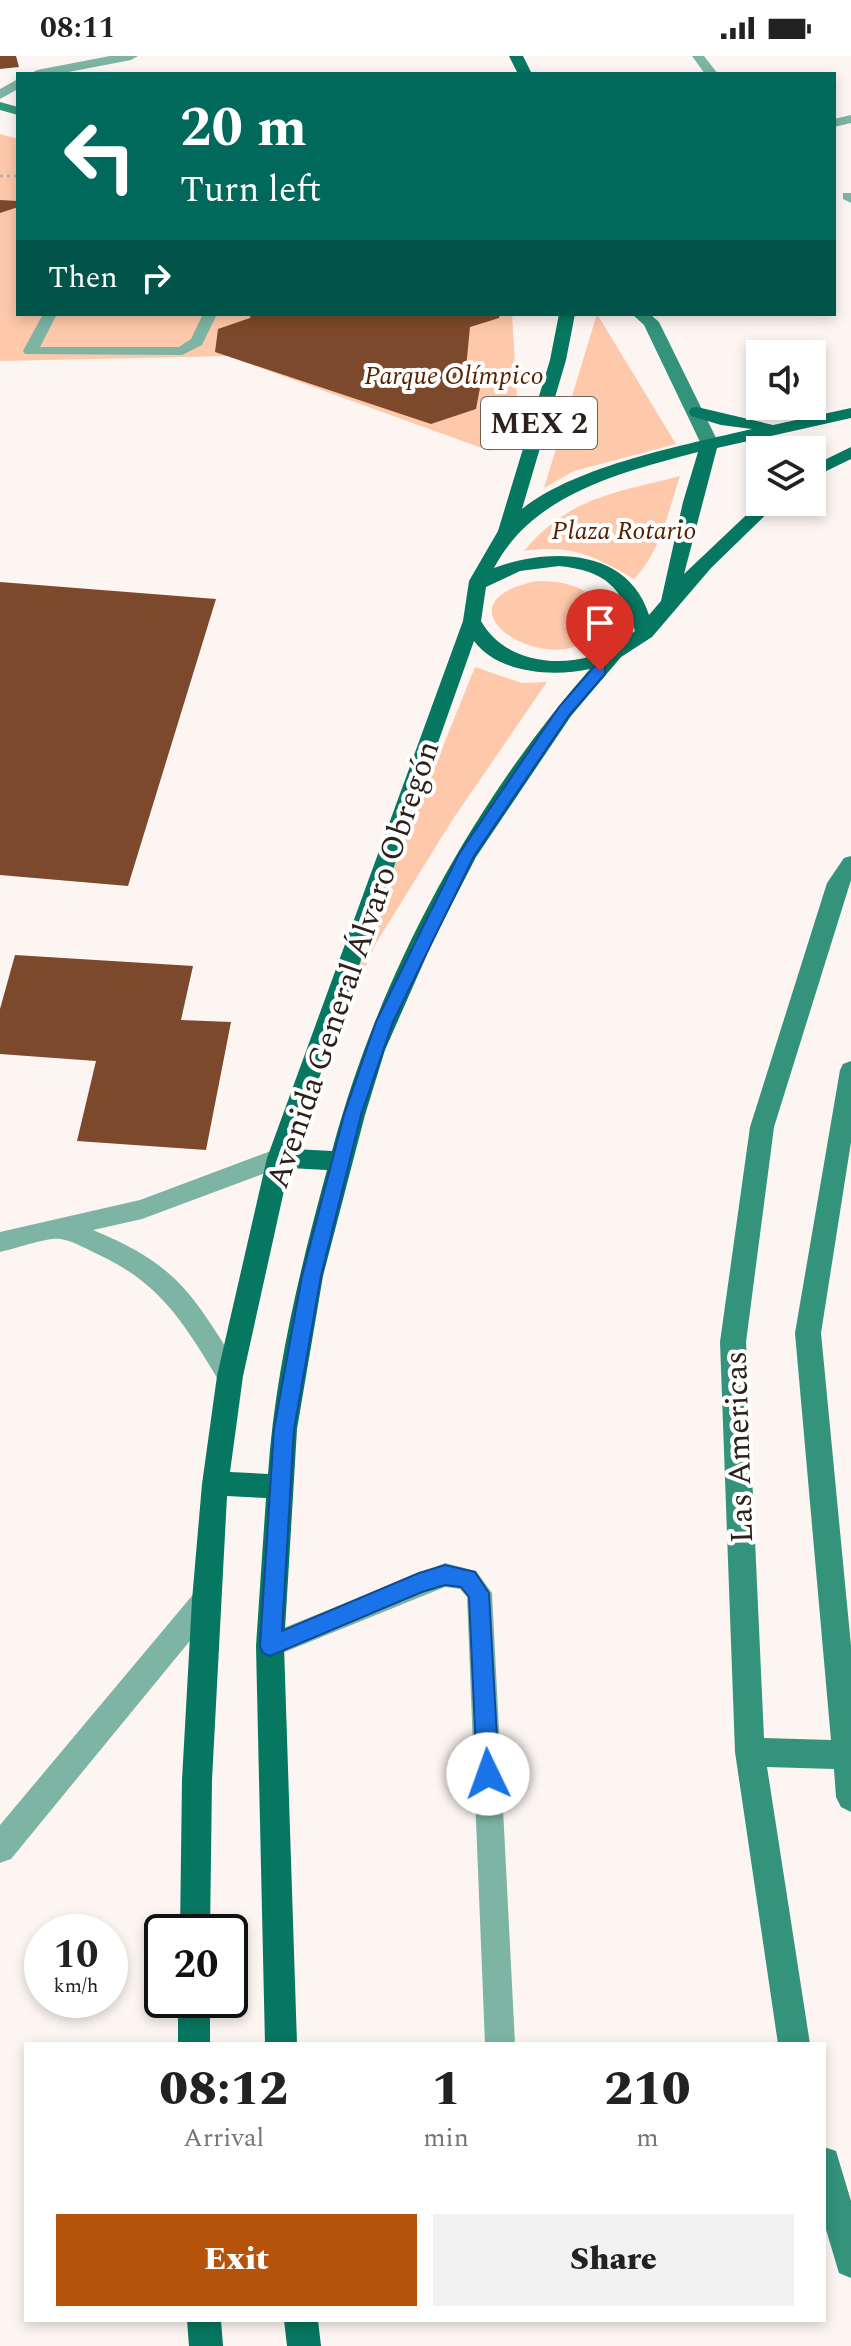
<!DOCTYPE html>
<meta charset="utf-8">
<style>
:root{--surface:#fff;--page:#f2f2f2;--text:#222;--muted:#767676;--accent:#b45309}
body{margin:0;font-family:Spectral,serif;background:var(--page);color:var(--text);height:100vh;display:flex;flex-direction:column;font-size:30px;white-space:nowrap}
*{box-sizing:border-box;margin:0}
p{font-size:26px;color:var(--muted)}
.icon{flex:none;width:44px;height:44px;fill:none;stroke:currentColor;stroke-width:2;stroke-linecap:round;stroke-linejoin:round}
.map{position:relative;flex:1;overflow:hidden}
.panel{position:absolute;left:24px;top:1986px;width:802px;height:280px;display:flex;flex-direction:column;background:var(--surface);border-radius:0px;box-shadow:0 4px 12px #0003}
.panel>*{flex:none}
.hud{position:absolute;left:16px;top:16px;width:820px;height:244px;border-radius:0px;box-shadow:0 4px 12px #0003;background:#00695c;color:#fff;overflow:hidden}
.buttons{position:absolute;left:746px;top:284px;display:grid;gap:16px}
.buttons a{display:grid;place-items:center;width:80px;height:80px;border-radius:0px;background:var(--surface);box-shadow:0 4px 12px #0003;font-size:40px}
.speed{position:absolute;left:24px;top:1858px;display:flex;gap:16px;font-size:40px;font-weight:700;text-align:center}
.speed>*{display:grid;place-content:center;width:104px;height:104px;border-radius:50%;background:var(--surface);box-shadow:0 4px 12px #0003;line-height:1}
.speed small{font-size:20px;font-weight:400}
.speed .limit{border:4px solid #111;border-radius:12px;background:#fff;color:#111}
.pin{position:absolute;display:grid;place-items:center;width:68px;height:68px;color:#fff;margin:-82px -34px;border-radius:50% 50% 50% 0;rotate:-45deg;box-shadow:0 0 8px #0007}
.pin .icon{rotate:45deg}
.me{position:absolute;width:88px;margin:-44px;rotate:357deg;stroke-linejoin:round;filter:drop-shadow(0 0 6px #0008)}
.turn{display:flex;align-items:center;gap:28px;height:168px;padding:0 32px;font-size:36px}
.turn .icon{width:104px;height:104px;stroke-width:2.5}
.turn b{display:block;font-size:56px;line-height:68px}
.then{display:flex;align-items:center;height:76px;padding:0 32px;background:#0003;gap:16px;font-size:30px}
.eta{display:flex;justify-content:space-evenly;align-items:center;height:136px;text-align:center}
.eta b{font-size:48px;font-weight:800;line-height:56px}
.cta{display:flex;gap:16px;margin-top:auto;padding:16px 32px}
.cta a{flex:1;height:92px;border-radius:0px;background:var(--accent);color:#fff;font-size:32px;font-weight:800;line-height:92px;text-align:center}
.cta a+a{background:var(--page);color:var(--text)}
.status{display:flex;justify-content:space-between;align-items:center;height:56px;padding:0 40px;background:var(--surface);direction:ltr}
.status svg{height:22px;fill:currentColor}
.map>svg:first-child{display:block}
.green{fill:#fec8ab}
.building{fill:#7c492c}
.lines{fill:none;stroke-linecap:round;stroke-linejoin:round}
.path{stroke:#b9b0ac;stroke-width:3;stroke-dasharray:3 4;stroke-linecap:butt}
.lane{fill:#7db4a3;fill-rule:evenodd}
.street{fill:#7db4a3;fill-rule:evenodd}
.secondary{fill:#34937b;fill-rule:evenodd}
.primary{fill:#067760;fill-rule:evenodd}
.route{fill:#1a73e8;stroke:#114b97;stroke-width:2}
.labels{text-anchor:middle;stroke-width:8;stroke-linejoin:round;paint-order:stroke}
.far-park-label{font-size:26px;font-style:italic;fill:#562200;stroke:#fff}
.shield{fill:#fff;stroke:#6c645f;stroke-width:2}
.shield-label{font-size:30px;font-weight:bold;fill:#2d211b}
.street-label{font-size:32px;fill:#2d211b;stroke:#fff}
</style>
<div class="status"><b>08:11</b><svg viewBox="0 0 49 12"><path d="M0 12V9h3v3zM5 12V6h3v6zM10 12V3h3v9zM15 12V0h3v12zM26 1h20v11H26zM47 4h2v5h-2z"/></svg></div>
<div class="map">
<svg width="851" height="2290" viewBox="0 0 851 2290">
<rect width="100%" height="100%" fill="#fcf5f2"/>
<!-- green -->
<path class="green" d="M0,78L18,83V258H512L518,360L490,395L228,300L0,305Z
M597,258L676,388L574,415L544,432Z
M680,420C668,456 661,495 634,523C594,500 572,488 524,495C569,441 615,437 680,420Z
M537,525C564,525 596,530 601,561C578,642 414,550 537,525Z
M475,611L522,627L547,626L453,763L376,887L322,1007L365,883Z"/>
<!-- building -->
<path class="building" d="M0,0H16L19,11L0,13Z
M0,144L18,145V151L0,157Z
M251,258H500L499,262L470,271L466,312L482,321L476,353L431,368L215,296L218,273L250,262Z
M0,526L216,543L128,830L0,819Z
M15,899L193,910L181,964L231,966L206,1094L77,1085L96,1005L0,998V953Z"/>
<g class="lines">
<!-- path -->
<path class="path" d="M0,120H18"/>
<!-- lane -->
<path class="lane" d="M692,0H704L718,18H705Z
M843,137H851V147L843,143Z
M43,258H57L40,291H179L191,283L203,258H217L202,289L182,299L25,298L23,295Z
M445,1507L476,1515L492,1537L515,1988H485L467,1541L460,1533L445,1531L270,1602L261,1599L257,1590L261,1581Z"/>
<!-- street -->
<path class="street" d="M110,0H138L131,4L58,18H30L37,14Z
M18,23V33L0,43V33Z
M851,59V67L834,71V63Z
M279,1092L287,1095L291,1102L287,1109L142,1163L93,1174C178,1209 192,1238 239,1312L243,1320L239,1328L230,1331L221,1328C184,1268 162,1227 95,1197C85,1192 71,1184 60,1183C47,1181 15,1193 0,1196V1176L140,1144Z
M206,1531L216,1535L220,1544L216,1553L11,1803L0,1807V1769L196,1535Z"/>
<!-- secondary -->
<path class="secondary" d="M0,46L18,51V59L0,54Z
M632,258H650L659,266L719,388L716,392L710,393L701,388L644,269Z
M851,800V824L774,1071L746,1286L764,1682L831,1684L795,1277L840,1014L843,1008L851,1005V1086L821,1277L851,1590V1756L841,1751L836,1741L834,1713L767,1711L810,1988H778L735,1696L720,1286L750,1071L827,827L844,802Z
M824,2091L836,2095L851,2145V2222L839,2217L824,2167Z"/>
<!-- primary -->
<path class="primary" d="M509,0H523L532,18H518Z
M559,258H575L566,304L522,453C577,409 685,389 752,373L721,369L691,360L689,356L691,352L697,351L773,369L851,352V362L717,392L684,518L760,446H779L711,512L652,581L621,601L571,660L476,801L433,885L385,994L365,1059L323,1220L297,1373L284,1590L297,1988H265L256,1590L266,1442L227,1440L212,1724L210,1876H180L182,1724L192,1544L202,1428L217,1320L267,1102L463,565L469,525L498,475L550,304ZM698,396L683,446L661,545L649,559C628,492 550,491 494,512C533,437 623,416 698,396ZM559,510C606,515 622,531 635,575C621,584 607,595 592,600C552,612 502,603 481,565L486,531L520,515ZM474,585C499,618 553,621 590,613C472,747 378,922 332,1095L294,1093ZM289,1112L327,1114C300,1213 275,1315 268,1418L230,1416L243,1320Z
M851,391V403L812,422V410Z
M178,1944H210V1988H178Z
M187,2264H221L223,2290H189Z
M284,2264H318L321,2290H287Z"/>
</g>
<!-- route -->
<path class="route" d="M600,610L605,611V618L570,658L474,800L393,966L361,1059L321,1220L294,1373L282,1575L419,1517L445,1509L475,1516L489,1537L499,1718L495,1725L488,1729L480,1725L477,1718L469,1541L461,1531L445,1529L422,1536L270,1600L263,1597L260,1590L274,1373L302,1220L344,1059L376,966L459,798L559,651L594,611Z"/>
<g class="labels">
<!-- far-park labels -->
<g class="far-park-label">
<text x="454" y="328">Parque Olímpico</text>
<text x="624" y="483">Plaza Rotario</text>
</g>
<!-- shield labels -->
<rect class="shield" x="481" y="341" width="116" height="52" rx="6"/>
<g class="shield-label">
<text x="539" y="377">MEX 2</text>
</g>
<!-- street labels -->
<g class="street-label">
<text transform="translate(352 908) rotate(-71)" y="11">Avenida General Álvaro Obregón</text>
<text transform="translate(738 1391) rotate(-92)" y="11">Las Americas</text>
</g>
</g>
</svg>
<div class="buttons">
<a><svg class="icon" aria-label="sound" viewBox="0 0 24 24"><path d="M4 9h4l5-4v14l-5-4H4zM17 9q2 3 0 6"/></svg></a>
<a><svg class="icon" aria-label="layers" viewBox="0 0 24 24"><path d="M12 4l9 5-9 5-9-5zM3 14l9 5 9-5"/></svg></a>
</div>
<div class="speed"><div>10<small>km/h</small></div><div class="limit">20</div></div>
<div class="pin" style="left:600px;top:615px;background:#d93025"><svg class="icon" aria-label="arrive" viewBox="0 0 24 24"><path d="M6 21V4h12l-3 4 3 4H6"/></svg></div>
<svg class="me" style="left:488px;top:1718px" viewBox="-20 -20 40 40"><circle r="19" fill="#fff"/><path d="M0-13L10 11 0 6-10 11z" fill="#1a73e8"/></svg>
<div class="hud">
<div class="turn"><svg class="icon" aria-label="left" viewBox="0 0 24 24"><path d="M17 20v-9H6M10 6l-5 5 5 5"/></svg><div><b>20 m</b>Turn left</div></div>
<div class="then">Then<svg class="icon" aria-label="right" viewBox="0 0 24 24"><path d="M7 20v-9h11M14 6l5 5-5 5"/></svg></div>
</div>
<section class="panel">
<div class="eta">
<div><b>08:12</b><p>Arrival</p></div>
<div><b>1</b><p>min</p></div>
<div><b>210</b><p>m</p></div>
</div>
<div class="cta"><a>Exit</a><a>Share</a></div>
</section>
</div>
